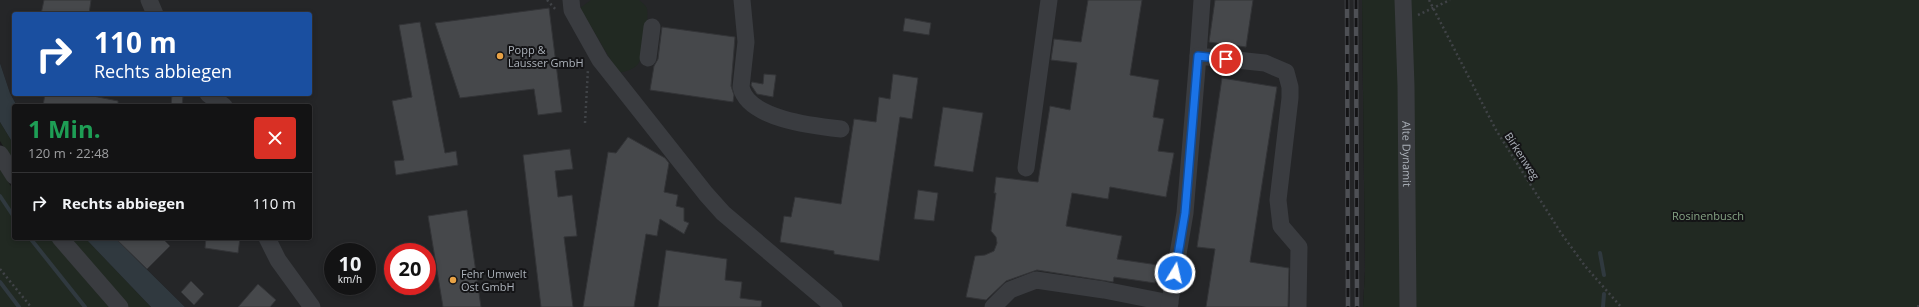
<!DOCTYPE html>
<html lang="de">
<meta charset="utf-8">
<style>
:root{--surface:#131314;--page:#202022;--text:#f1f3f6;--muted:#9d9ea0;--line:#323234}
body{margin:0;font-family:"Open Sans",sans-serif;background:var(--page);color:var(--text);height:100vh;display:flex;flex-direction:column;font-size:15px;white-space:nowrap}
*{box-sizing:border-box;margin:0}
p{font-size:13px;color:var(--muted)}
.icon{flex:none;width:22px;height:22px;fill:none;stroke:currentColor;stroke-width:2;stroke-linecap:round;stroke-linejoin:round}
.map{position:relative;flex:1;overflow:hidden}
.sheet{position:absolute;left:12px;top:104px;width:300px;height:136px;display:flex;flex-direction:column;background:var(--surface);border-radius:4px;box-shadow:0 2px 6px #0003,0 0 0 1px var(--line)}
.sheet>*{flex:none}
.top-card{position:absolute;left:12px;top:12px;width:300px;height:84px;border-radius:4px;box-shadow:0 2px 6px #0003,0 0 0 1px var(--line);background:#1a4fa0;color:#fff;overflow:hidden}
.speed{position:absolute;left:324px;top:243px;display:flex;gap:8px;font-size:20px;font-weight:700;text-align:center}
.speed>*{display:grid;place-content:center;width:52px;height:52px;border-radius:50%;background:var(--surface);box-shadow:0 2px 6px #0003,0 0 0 1px var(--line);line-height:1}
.speed small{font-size:10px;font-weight:400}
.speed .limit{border:6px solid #d22;background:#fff;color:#111}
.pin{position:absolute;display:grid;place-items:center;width:34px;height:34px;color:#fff;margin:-17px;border:2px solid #fff;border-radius:50%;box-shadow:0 1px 4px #0007}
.me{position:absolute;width:44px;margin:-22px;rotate:9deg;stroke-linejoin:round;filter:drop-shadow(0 0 3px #0008)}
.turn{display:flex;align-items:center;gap:14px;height:84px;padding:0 16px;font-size:18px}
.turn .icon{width:52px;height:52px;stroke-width:2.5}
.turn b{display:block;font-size:28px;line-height:34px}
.round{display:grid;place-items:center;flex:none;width:42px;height:42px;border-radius:4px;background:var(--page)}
.head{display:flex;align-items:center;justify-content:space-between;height:68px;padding:0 16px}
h1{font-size:24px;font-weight:700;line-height:30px;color:#1e9e55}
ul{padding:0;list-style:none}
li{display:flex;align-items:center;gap:12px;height:60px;padding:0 16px;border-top:1px solid var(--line)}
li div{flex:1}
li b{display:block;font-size:15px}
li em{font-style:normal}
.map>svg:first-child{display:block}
.built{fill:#252628;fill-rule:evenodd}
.green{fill:#212922}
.water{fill:#30393f}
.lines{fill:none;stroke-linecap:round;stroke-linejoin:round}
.stream{stroke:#30393f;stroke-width:4}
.building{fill:#46484b;stroke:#333437}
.path{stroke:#404347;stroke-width:2.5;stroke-dasharray:2 3;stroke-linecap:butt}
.minor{stroke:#3a3c40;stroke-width:17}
.rail-casing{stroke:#4e5055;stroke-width:4.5}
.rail{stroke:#141416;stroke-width:3;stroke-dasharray:9;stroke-linecap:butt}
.route-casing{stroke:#114b97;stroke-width:10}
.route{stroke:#1a73e8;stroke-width:7}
.poi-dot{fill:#e8a245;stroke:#141416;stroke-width:1.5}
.labels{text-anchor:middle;stroke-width:4;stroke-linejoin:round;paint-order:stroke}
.poi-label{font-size:11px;fill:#acb2ba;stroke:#141416;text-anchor:start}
.street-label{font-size:11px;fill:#acb2ba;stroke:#141416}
.park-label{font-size:11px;fill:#86a485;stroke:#141416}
</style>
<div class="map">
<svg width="1919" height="307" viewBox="0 0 1919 307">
<rect width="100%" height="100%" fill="#19191b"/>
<!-- built -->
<path class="built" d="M0,0H1362L1365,270L1363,307H185L115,238H310V106H17L10,93L0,63ZM14,14H310V94H14ZM333,252H367V286H333ZM393,252H427V286H393Z"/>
<!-- green -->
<path class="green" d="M591,0H639C642,3 646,5 647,9C649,18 643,58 638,64C634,69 624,73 618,72L580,8Z
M1362,0H1919V307H1363L1365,270Z
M0,122L14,145V164L0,141Z
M0,169L14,191V238H50L109,307H0Z
M67,238H85L88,241L151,307H127Z"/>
<!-- water -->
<path class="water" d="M0,63L10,93L17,106H14V145L0,122Z
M85,238H115L185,307H151Z"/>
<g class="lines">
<!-- stream -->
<path class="stream" d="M0,196L14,217
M30,238L85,307
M1600,253L1604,275
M0,282L19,307
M1603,307L1604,294"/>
</g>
<!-- building -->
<path class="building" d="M44,0H91L89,14H41Z
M1088,0H1142L1130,75L1159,80L1153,117L1164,119L1158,151L1174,153L1166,197L1110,187L1108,199L1072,193L1066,226L1122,236L1117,259L1158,265L1155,283L1114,277L1113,282L1037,270L1006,281L986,300L966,297L975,256L985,255L994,251L997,243L996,237L991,231L996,193H994L996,177L1038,182L1050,106L1070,110L1077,63L1051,60L1054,39L1081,42Z
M1215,0H1253L1246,47L1209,42Z
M549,8L562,112L538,115L534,89L460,98L435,23Z
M905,18L931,23L929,35L903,31Z
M420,22L445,153L456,151L458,165L396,175L394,161L404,160L392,101L412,97L399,25Z
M662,27L735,37L731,86L734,95L733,102L650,90L654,66L658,59Z
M764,74L776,75L773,97L757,94L751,85L752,82L763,84Z
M893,74L918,78L912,119L900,117L879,261L834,254V251L780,242L784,216L791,217L795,197L841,204L854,119L876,122L879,97L890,99Z
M1222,78L1277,87L1250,262L1289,268L1288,307H1206L1215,249L1197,247Z
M45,94H83L118,101V106H43Z
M172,95L183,96L182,106H171Z
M943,107L983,113L973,172L934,166Z
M628,137L665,158L669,163L664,192L678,195L676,206L684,208V221L689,223L684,234L660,219L657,236L646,234L634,307H583L608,152L616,153Z
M570,149L573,169L555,171L558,197L572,195L577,236L564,237L573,307H541L523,155Z
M918,190L938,193L934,221L914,219Z
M467,210L481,307H443L428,216Z
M115,238H162L170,246L147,269Z
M206,238H240L238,253L205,248Z
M666,250L727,259L725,280L742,282L740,298L762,301L761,307H658Z
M191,281L204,294L194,305L181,292Z
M258,284L276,300L270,307H238Z"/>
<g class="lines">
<!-- path -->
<path class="path" d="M547,0L557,11
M1429,0L1496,130L1561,233L1585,266L1621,307
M1418,15L1450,0
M585,123L588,69
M0,269L31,307
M1918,307L1919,303"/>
<!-- minor -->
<g class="minor">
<path d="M149,0L155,14"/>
<path d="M571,0L572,10L600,60L706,194L723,213L834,307"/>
<path d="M742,0L746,42L741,87C748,119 813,126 841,129"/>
<path d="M1202,0L1198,56L1265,63L1286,72L1290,87V98L1278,200L1281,226L1299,247L1298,307"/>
<path id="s1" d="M1403,0L1406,86L1408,307"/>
<path d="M648,58L652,27"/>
<path d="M208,94L224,106"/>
<path d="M0,154L14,176"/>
<path d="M1026,168L1049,0"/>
<path d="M60,238L120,307"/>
<path d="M267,238L278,260L312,307"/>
<path d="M993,307L1010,290L1036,280L1104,290L1170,303"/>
<path d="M1169,307L1185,213L1198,56"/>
</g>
<!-- rail casing -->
<g class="rail-casing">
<path id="rail" d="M1347,0L1348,307
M1356,0L1357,307"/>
</g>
<!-- rail -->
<use href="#rail" class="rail"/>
</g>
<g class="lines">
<!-- route casing -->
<g class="route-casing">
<path id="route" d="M1175,273L1185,213L1198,56L1226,59"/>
</g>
<!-- route -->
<use href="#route" class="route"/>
</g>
<!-- markers -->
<g class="poi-dot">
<circle cx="500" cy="56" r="4"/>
<circle cx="453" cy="280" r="4"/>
</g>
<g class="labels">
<!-- poi labels -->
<g class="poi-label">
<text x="508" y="54">Popp &amp;<tspan x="508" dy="13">Lausser GmbH</tspan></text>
<text x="461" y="278">Fehr Umwelt<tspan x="461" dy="13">Ost GmbH</tspan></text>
</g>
<!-- street labels -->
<g class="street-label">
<text dy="4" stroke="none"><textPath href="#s1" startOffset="154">Alte Dynamit</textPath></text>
<text transform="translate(1522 156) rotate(57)" y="4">Birkenweg</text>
</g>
<!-- park labels -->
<g class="park-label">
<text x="1708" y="220">Rosinenbusch</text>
</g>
</g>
</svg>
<div class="speed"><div>10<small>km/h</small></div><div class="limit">20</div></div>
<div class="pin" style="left:1226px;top:59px;background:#d93025"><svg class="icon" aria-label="arrive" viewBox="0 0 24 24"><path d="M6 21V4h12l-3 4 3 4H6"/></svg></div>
<svg class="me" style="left:1175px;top:273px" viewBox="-20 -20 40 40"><circle r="17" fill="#1a73e8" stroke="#fff" stroke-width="3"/><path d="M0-11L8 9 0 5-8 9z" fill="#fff"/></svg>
<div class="top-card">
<div class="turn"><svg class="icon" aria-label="right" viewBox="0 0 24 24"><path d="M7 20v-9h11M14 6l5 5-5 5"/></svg><div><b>110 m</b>Rechts abbiegen</div></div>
</div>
<section class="sheet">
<div class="head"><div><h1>1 Min.</h1><p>120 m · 22:48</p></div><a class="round" style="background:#d93025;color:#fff"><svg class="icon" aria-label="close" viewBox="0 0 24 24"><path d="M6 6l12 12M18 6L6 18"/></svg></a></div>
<ul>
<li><svg class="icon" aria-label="right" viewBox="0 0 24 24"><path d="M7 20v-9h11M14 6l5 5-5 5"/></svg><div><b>Rechts abbiegen</b></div><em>110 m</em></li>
</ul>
</section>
</div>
